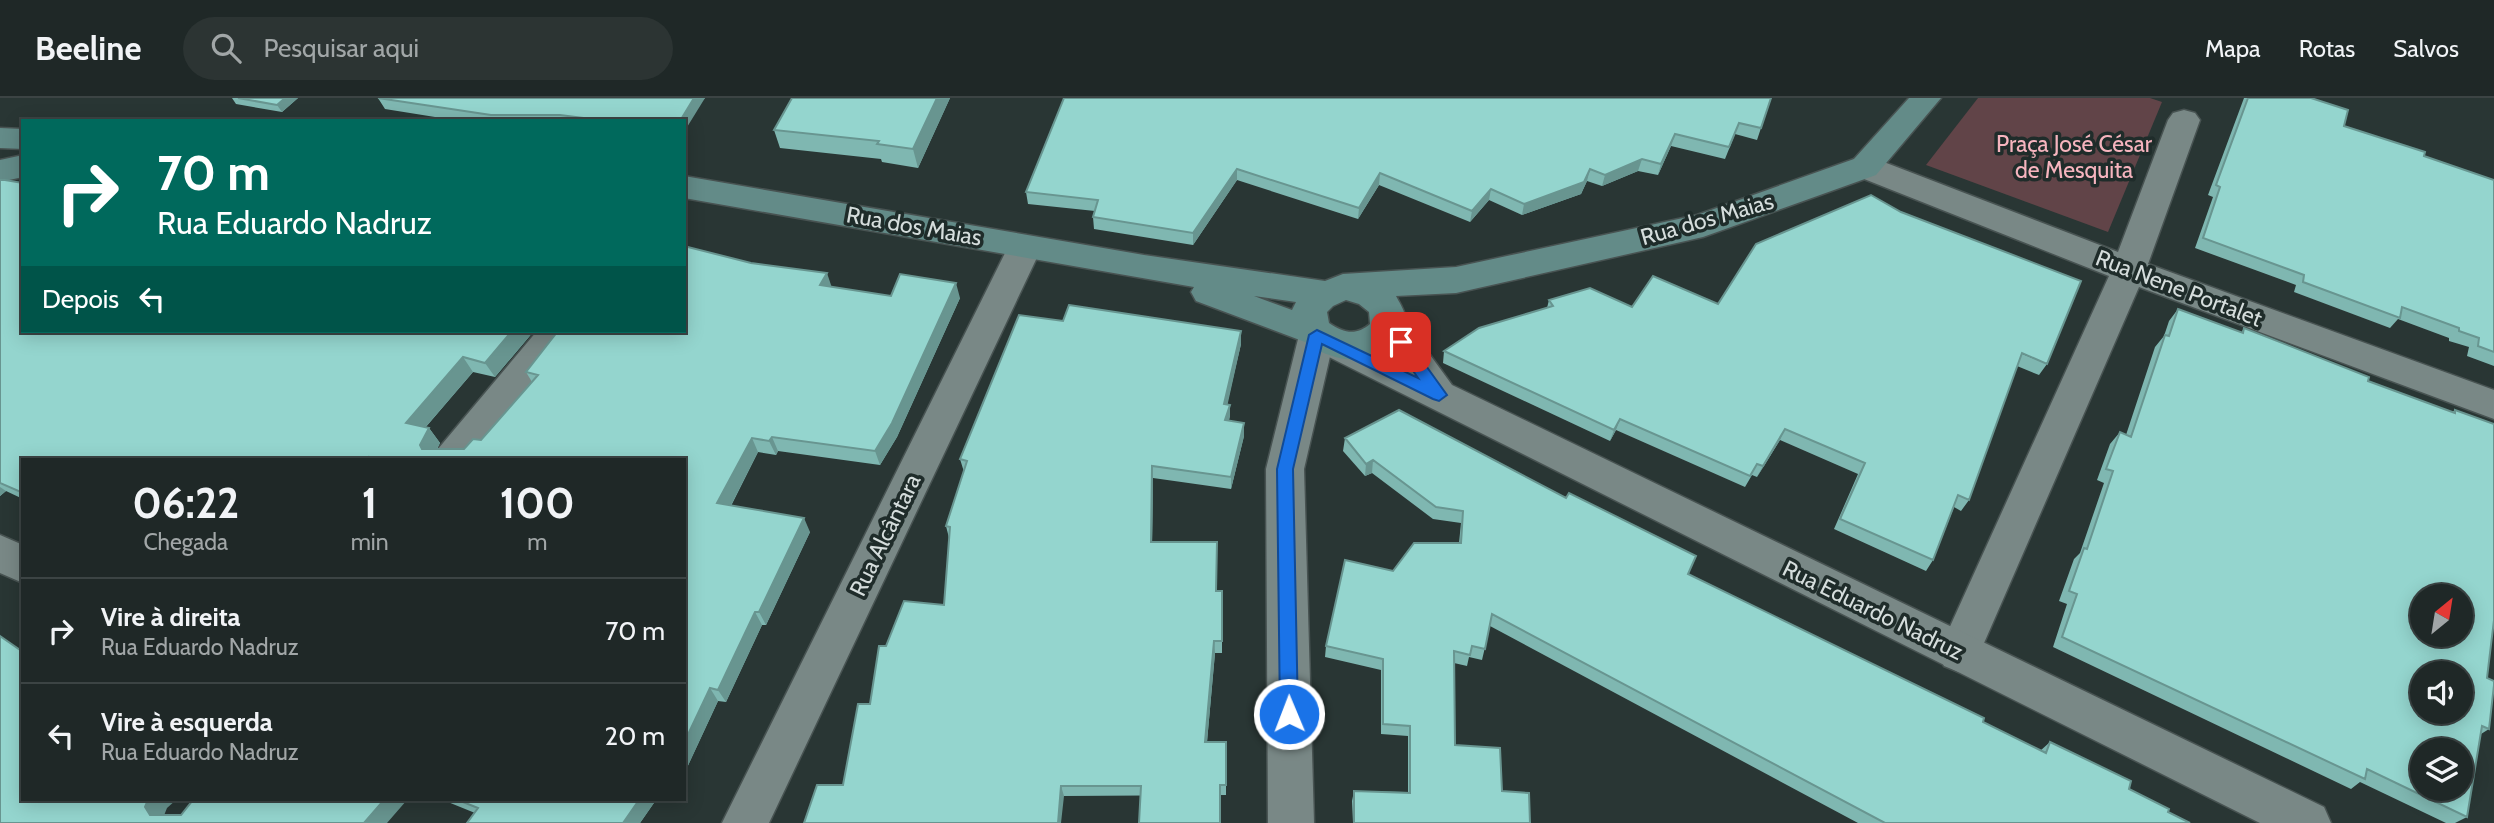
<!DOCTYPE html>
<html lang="pt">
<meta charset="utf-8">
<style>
:root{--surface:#1f2827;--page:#2c3433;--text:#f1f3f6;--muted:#a1a6a7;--line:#3c4444}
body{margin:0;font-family:Cabin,sans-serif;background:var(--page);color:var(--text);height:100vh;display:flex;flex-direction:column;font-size:26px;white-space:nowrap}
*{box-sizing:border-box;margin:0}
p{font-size:23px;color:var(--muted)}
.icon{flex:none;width:38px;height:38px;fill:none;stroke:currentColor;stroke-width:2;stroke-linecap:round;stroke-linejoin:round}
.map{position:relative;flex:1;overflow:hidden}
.side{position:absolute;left:21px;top:360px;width:665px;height:343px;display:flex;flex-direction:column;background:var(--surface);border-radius:0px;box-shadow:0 4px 18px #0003,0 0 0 2px var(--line)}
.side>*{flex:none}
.top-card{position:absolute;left:21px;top:21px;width:665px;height:214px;border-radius:0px;box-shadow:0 4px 18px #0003,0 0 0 2px var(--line);background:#00695c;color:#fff;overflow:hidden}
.needle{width:46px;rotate:30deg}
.fabs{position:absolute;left:2410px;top:486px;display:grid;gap:14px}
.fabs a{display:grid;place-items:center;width:63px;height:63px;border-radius:50%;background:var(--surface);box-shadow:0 4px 18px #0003,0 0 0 2px var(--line);font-size:35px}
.pin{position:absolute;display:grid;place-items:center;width:60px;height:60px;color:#fff;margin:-30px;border-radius:14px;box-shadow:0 4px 10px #0006}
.me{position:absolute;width:77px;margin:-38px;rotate:359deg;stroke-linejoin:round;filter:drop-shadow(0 0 5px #0008)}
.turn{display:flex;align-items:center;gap:24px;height:147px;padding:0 21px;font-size:32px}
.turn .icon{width:91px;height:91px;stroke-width:2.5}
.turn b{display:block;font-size:49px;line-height:60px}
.then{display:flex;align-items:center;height:66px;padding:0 21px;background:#0003;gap:14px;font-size:26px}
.eta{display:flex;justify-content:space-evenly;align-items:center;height:119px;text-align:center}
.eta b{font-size:42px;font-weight:700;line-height:49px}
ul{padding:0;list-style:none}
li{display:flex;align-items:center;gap:21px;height:105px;padding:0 21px;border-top:2px solid var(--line)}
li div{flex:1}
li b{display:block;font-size:26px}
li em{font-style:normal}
header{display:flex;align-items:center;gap:42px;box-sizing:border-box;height:98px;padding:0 35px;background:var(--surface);border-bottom:2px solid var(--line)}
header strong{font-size:33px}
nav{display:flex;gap:38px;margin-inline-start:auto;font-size:24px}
.search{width:490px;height:63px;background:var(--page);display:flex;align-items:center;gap:18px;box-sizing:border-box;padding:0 24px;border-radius:38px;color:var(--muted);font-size:26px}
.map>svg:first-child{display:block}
.green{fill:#614448}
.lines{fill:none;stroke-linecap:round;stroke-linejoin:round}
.minor-casing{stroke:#485352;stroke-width:3}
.tertiary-casing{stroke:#485352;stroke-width:3}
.secondary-casing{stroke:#485352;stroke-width:3}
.minor{fill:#798886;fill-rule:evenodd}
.tertiary{fill:#798886;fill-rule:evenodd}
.secondary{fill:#638b88;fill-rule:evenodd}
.wall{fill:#7fb7b1}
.shaded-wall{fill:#689590}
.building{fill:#94d5ce;stroke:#689590;stroke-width:2;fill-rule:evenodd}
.route{fill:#1a73e8;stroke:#114b97;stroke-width:2}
.labels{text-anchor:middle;stroke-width:7;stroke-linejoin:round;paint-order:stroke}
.park-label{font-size:23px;fill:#f6b4be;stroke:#1f2c2a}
.street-label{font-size:23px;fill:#d5dddc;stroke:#1f2c2a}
</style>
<header>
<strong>Beeline</strong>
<div class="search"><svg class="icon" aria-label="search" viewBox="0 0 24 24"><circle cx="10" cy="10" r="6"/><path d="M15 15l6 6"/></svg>Pesquisar aqui</div>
<nav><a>Mapa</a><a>Rotas</a><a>Salvos</a></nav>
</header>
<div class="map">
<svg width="2494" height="725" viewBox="0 0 2494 725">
<rect width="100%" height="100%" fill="#293634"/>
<!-- green -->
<path class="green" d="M1978,0H2150L2162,4L2108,134L1926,67Z"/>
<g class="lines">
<!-- minor casing -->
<g class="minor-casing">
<path id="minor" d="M2184,12L2195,15L2200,22L2148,166L2494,292V321L2139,189L1974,568L1959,574L1944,568L1938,555L2109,178L1854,77L1849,69L1854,61L1865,58L1876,61L2118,154L2168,22L2173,15Z
M1025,137L1037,141L1042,149L769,725H722L1008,149L1013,141Z
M1317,224L1330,228L1335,237L1304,371L1314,725H1268L1266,371L1299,237L1304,228Z
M537,233H575L474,362H433L438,351Z
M0,437L23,447V485L0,475Z"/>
</g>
<!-- tertiary casing -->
<g class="tertiary-casing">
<path id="tertiary" d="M1388,213L1401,217L1452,287L2324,709L2331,725H2260L1329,259L1324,249L1329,239L1342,235L1391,257L1370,226L1375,217Z"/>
</g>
<!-- secondary casing -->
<g class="secondary-casing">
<path id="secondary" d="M1909,0H1941L1876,77L1703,139L1456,195L1396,198C1399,204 1404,211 1405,218C1410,247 1369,264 1345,261C1331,259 1317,253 1305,244L1196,203L1191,194L1194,189L684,100V78L1144,157L1325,183L1343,176L1456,169L1697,117L1854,61ZM1254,198L1296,204L1292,212ZM1346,202L1359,206L1369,214L1370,226C1356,238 1344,235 1329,225L1327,214L1333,208Z
M0,30L23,31V51L0,50Z
M23,57V79L0,84V62Z"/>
</g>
<!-- minor -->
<use href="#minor" class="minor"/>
<!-- tertiary -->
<use href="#tertiary" class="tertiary"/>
<!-- secondary -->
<use href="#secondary" class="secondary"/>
</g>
<!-- wall -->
<path class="wall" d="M232,0H298L282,14L236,6Z
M378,0H705L684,23H460L385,11Z
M950,0L918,70L882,64L881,61L780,50L774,32Z
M1771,0L1757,42L1735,36L1725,61L1671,48L1658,77L1638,73L1602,88L1587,83L1581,96L1522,117L1489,102L1470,124L1379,87L1358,121L1237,82L1193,147L1094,131L1093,119L1095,113L1028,106L1026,94Z
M2244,0H2311L2344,28L2424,58L2494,82V268L2467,258L2469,249L2449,243V240L2398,221L2390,230L2294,194L2296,187L2195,150L2213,99L2208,97Z
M0,82L534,233L495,279L473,274L425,330H429L440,345L437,351H464L481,342L532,284L526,274L831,189L891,198L960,200L897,339L880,367L778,353L776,357L758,354L731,408L810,434L766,527H762L726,604L718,603L685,674L684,362H23V401L6,393L0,398Z
M1756,146L2047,266L2039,277L2017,268L1969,402L1961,413L1954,409L1933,462L1926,473L1834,431L1858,376L1780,342L1757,379L1752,377L1745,389L1616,332L1610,343L1443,265L1444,253L1547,210L1549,202L1632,209L1718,206Z
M2178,211L2241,235L2244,230L2368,283L2452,314L2455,312L2487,580L2489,631L2481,636L2467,719L2455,725H2446L2360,684L2351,691L2053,549L2067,506L2059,503L2074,461L2080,455L2104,385L2097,382L2110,346L2120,334L2126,337L2155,249L2164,238L2169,223Z
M1063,223L1241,246L1227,306L1230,307L1229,323L1244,325V338L1231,391L1153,380L1152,444H1217V493H1222V555H1215L1207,644H1226V697L1064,698L843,687L870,606L886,548L944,507L949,440L946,428L964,374L960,361Z
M1345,340L1688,476L2040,653L2050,644L2168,714L2190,725H1858L1490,528L1482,562L1469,559L1467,568L1454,565L1455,647L1502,693L1530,725H1353L1352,703L1354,693L1408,694V638L1381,636V572L1325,559L1326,548L1393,473L1459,445L1461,425L1433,421L1372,375L1365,378L1343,353Z
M443,702H656L640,725H467L475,715Z"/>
<!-- shaded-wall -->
<path class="shaded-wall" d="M285,0H298L282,14L277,7Z
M694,0H705L684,34V23H680Z
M937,0H950L918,70L913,51Z
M1675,36L1671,48L1658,77L1661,66Z
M1642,61L1638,73L1602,88L1605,77Z
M1237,71V82L1193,147V135Z
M1590,71L1587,83L1581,96L1522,117L1524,106Z
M1380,75L1379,87L1358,121L1359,110Z
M1491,91L1489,102L1470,124L1472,113Z
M827,175L832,190L820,187Z
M956,185L960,200L897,339L880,367L875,353Z
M512,233H534L495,279L485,265Z
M1241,233V246L1225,318L1224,306Z
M463,259L473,274L417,339L406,325Z
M1230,307V319L1225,335V322Z
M1620,321L1616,332L1610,343L1614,332Z
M1244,325V338L1231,391V379Z
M429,330L440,345L431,361L420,347Z
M1785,331L1780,342L1757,379L1763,368Z
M772,339L778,353L776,357L769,343Z
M752,340L758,354L725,419L717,405Z
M1373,362L1372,375L1365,378L1366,366Z
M1152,368L1153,380L1152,456L1151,444Z
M0,389L6,393L0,398Z
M804,420L810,434L766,527L759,514Z
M755,514L762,527L726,604L718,592Z
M1214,543L1215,555L1206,655L1205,644Z
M710,590L718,603L685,674L684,645Z
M1061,688L1064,698L1061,725H1058Z
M148,702H176L167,710L163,720L150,717L145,709Z
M384,702H407L387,725H364Z
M639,702H656L640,725H623Z"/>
<!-- building -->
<path class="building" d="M238,0H285L277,7Z
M378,0H694L680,23H607L560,17H491Z
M792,0H937L913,51L877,46L879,43L774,32Z
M1064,0H1771L1761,30L1739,25L1729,49L1675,36L1661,66L1642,61L1605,77L1590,71L1584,84L1524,106L1491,91L1472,113L1380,75L1359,110L1237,71L1193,135L1093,119L1098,102L1026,94Z
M2248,0H2311L2348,12L2344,28L2425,54L2424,58L2494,82V254L2478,248L2479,240L2459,233V230L2402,209L2400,220L2303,184L2304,177L2203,140L2220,89L2216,87Z
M0,82H5L23,85V233H512L485,265L463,259L406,325L429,330L420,347L422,351H464L473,341L481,342L538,277L526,274L558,233H684V148L751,165L827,175L820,187L891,198L900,176L956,185L892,325L875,353L772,339L769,343L752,340L717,405L804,420L759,514H755L718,592L710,590L684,645V362H382L369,359L367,362H23V395L0,385Z
M1871,97L1901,114L2081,183L2047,266L2022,255L1969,402L1958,397L1933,462L1840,421L1865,365L1785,331L1763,368L1757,366L1750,378L1620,321L1614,332L1444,253L1479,230L1553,208L1549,202L1590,190L1632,209L1653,178L1718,206L1756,146Z
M1069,207L1241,233L1224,306L1230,307L1225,322L1244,325L1231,379L1152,368L1151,444H1217L1216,493H1222V543H1214L1205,644H1226V687H1220V725H1139L1141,688H1061L1058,725H804L817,687H843L858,606H870L879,548H886L904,503L944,507L950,429L946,428L967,363L960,361L1019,217L1063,223Z
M2178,211L2243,235L2244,230L2369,279L2368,283L2455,315V312L2494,326V522L2487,580L2494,583V587L2489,631L2482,628L2467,719L2367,671L2365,681L2062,539L2077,496L2069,493L2084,450L2087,451L2113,373L2106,371L2120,334L2131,339L2165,237L2169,238ZM2422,499H2460V537H2422ZM2422,576H2460V614H2422ZM2422,653H2460V691H2422Z
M1399,312L1566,400L1569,395L1696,458L1688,476L1984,620L1983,624L2046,655L2050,644L2131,683L2129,691L2169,711L2168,714L2190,725H1885L1492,516L1485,551L1472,548L1470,557L1454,553L1455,647L1500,650L1502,693L1529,695L1530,725H1354V693L1410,695V628L1383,626V561L1326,548L1345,462L1393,473L1414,445H1461L1463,413L1436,409L1373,362L1366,366L1345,340Z
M0,538L23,554V702H148L145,709L150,717H181L193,702H384L364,725H0Z
M458,702H639L623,725H467L478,710Z"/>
<!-- route -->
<path class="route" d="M1317,232L1418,280L1393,244L1395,240H1406L1447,297L1439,303L1433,301L1322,246L1293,371L1298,616L1296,622L1289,624L1283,622L1280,616L1277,371L1309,237Z"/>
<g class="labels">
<!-- park labels -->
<g class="park-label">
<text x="2074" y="54">Praça José César<tspan x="2074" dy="26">de Mesquita</tspan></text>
</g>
<!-- street labels -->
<g class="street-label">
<text transform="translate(1707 121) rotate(-16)" y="8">Rua dos Maias</text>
<text transform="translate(914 128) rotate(10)" y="8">Rua dos Maias</text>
<text transform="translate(2179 190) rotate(21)" y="8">Rua Nene Portalet</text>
<text transform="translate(885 437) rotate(-64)" y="8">Rua Alcântara</text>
<text transform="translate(1873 512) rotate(26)" y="8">Rua Eduardo Nadruz</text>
</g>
</g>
</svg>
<div class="fabs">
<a><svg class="needle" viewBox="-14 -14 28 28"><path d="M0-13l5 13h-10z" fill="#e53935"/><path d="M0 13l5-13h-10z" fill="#a1a6a7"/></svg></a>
<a><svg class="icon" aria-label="sound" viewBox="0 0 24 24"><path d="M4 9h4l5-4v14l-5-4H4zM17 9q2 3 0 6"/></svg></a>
<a><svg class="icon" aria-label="layers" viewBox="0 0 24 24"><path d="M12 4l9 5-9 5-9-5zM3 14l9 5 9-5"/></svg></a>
</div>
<div class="pin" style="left:1401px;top:244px;background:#d93025"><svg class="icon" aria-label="arrive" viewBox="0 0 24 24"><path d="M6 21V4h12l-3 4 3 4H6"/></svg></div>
<svg class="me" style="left:1289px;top:616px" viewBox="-20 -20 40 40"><circle r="17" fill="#1a73e8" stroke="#fff" stroke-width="3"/><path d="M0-11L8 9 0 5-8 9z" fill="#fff"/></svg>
<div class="top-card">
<div class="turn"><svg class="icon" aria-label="right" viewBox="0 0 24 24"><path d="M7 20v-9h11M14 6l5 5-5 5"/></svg><div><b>70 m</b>Rua Eduardo Nadruz</div></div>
<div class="then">Depois<svg class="icon" aria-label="left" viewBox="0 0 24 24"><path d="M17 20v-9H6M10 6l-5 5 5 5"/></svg></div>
</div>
<section class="side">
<div class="eta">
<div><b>06:22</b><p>Chegada</p></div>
<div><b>1</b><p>min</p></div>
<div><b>100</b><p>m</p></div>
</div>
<ul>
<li><svg class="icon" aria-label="right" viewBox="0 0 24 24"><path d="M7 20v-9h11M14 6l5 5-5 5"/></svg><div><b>Vire à direita</b><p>Rua Eduardo Nadruz</p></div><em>70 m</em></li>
<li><svg class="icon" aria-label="left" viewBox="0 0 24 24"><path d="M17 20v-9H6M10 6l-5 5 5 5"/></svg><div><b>Vire à esquerda</b><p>Rua Eduardo Nadruz</p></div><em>20 m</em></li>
</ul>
</section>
</div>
